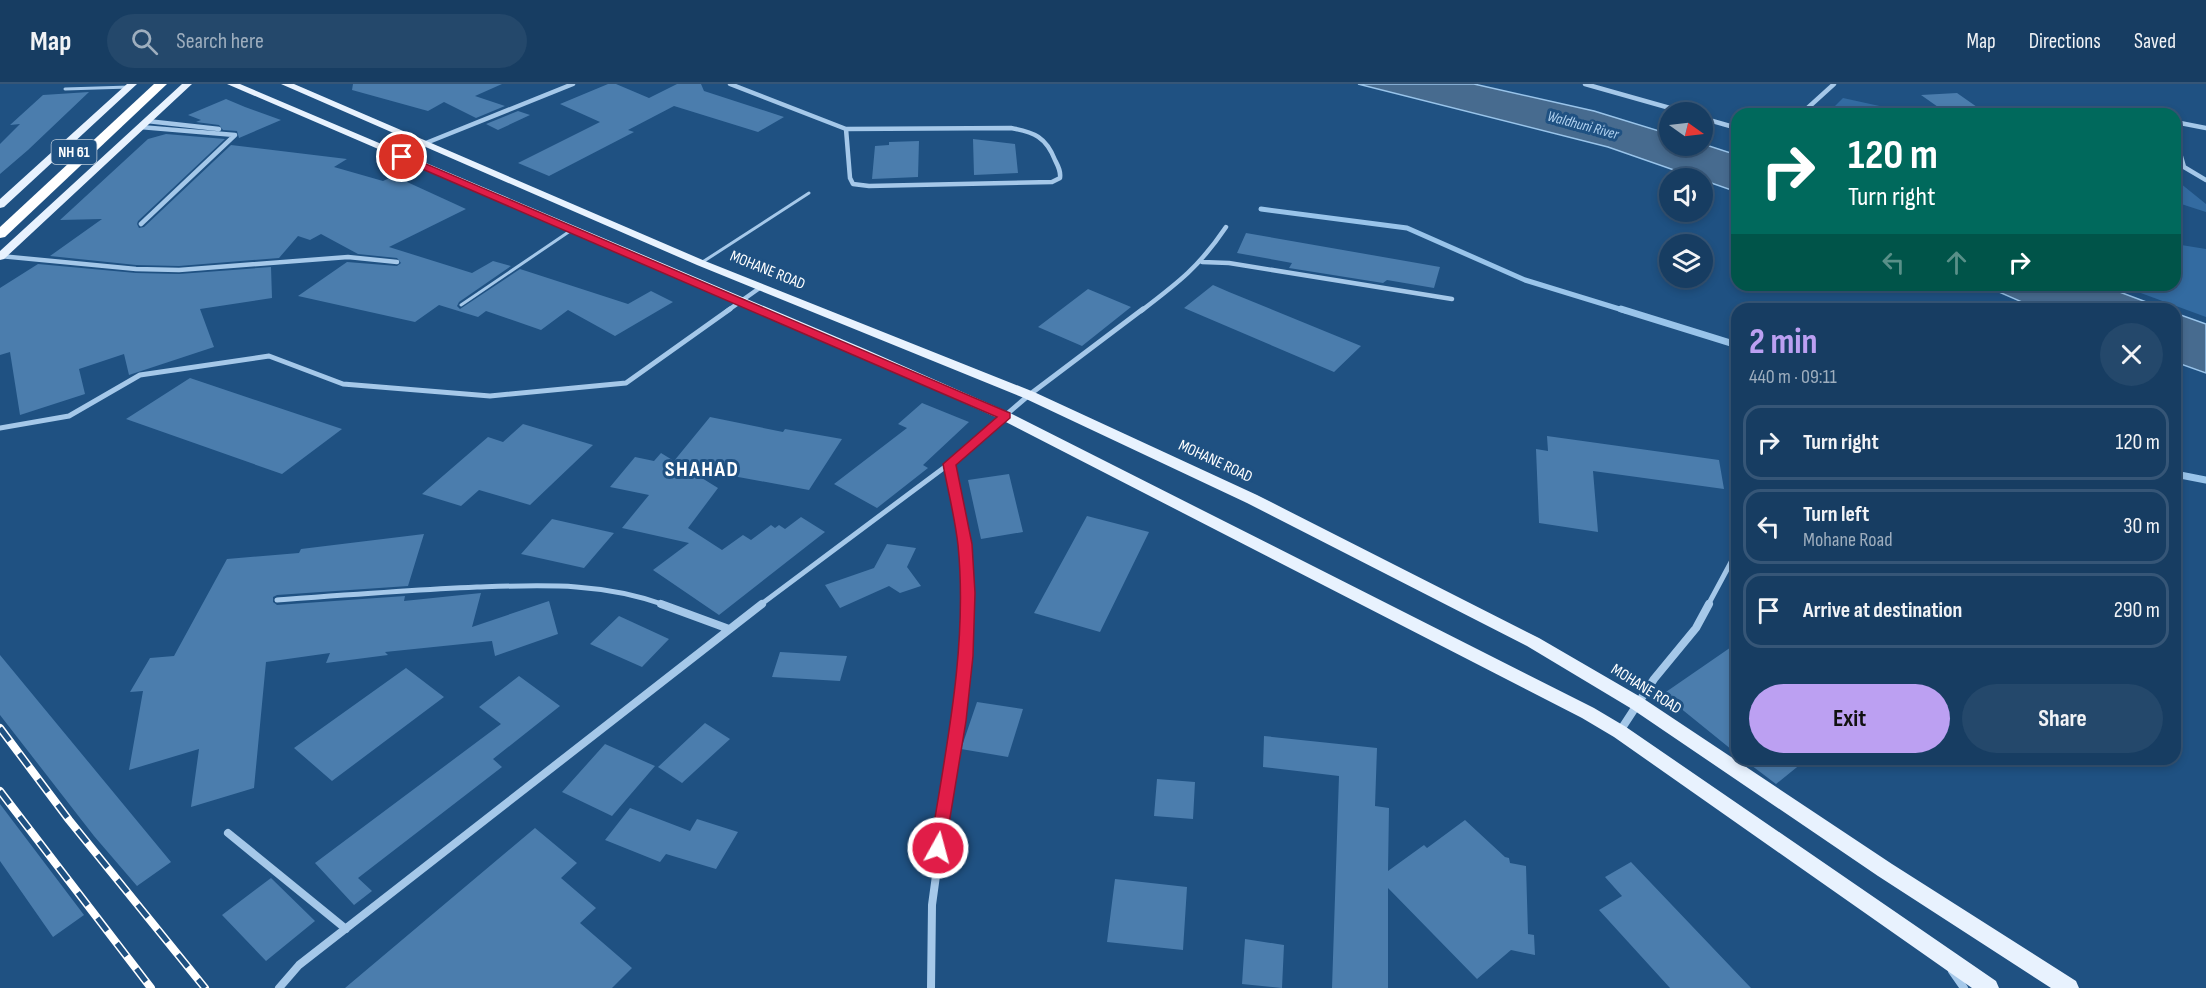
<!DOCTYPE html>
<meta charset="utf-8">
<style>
:root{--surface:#173d62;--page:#24486b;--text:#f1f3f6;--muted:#9eaebe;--line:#365677;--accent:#bca0f2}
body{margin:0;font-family:"Sofia Sans Condensed",sans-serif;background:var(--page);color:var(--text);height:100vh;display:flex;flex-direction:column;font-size:22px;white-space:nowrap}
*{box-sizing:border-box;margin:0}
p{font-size:20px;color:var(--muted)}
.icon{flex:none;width:33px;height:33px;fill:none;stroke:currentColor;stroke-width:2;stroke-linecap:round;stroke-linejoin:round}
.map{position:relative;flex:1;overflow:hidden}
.sheet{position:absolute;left:1731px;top:219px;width:450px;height:462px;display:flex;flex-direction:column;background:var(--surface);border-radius:18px;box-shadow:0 3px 9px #0003,0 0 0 2px var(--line)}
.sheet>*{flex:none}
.top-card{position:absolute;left:1731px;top:24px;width:450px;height:183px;border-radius:18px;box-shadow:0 3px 9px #0003,0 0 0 2px var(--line);background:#00695c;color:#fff;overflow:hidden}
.needle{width:39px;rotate:104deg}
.fabs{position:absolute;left:1659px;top:18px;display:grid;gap:12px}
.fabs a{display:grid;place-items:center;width:54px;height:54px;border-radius:50%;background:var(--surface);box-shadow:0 3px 9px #0003,0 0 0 2px var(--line);font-size:30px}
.pin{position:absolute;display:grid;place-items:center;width:51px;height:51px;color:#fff;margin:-26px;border:3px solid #fff;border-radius:50%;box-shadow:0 2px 6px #0007}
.me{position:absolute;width:66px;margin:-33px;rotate:7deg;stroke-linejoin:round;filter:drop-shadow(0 0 4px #0008)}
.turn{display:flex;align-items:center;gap:21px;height:126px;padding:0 18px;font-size:27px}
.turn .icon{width:78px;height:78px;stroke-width:2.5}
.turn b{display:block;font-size:42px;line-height:51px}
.lanes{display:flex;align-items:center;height:57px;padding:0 18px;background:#0003;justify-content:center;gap:30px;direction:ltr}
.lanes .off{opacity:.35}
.round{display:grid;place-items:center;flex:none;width:63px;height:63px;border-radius:32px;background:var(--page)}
.summary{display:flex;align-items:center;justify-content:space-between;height:102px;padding:0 18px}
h1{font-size:36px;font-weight:700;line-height:45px;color:var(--accent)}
.button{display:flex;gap:12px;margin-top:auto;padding:12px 18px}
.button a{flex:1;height:69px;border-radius:36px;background:var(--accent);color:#111;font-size:24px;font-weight:700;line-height:69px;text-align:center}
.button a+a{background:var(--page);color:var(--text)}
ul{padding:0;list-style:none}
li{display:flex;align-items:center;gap:18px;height:75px;margin:0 12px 9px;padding:0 6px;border:3px solid var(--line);border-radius:18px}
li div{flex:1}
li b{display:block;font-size:22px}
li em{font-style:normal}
header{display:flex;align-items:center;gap:36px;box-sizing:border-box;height:84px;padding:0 30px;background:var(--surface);border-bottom:2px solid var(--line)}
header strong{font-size:28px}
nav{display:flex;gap:33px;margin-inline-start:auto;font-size:21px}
.search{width:420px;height:54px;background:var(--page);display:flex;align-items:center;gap:15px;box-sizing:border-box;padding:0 21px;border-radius:33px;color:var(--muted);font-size:22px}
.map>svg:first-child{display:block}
.green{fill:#336ba1}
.water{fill:#476b8f;stroke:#99c4ea;stroke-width:1.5}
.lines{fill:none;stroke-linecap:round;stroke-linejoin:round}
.stream-far1{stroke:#99c4ea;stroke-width:5}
.stream{stroke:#99c4ea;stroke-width:7}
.building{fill:#4b7dad}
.lane{stroke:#a5c8e9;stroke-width:3}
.street-far2{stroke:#a5c8e9;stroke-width:4.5}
.street-far1{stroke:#a5c8e9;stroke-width:5}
.street{stroke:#a5c8e9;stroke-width:8}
.primary{fill:#e8f2fe;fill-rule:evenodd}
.highway{fill:#fff;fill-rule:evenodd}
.rail-casing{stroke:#fff;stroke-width:8}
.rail{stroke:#1f5182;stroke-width:5;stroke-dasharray:16;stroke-linecap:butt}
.route{fill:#e11d48;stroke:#92132f;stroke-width:1.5}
.labels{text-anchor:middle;stroke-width:6;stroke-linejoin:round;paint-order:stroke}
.far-water-label{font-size:15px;font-style:italic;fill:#b1d2f0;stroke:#1f5182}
.shield{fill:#1f5182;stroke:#bccbda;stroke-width:1.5}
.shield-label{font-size:15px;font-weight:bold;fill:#fff}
.street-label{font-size:16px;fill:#fff;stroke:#1f5182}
.district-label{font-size:22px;font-weight:bold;letter-spacing:1.5px;fill:#fff;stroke:#1f5182}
</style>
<header>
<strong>Map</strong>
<div class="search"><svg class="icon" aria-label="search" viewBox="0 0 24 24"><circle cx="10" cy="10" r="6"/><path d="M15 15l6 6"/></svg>Search here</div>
<nav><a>Map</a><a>Directions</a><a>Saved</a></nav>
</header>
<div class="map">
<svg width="2206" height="904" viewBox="0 0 2206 904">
<rect width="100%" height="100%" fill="#1f5182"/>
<!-- green -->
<path class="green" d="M1843,14L1916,30H1863L1835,22Z
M2175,95L2206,120V128L2175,118Z
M2175,160L2206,165V233L2119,201H2175Z"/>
<!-- water -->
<path class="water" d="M1358,0H1474L1594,27L1669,50L1670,62L1703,60L1737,71V108L1608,63Z
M1983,201H2101L2165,225H2038Z
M2175,229L2206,240V289L2175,278Z"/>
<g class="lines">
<!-- stream-far1 -->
<path class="stream-far1" d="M1261,125L1407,144L1525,196L1626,227"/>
<!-- stream -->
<path class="stream" d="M1621,225L1737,261
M2175,390L2206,396"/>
</g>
<!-- building -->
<path class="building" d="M353,0H502L475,12L505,22L476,34L444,18L428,27L352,6Z
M608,0H616L649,14L677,0H701L704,7L784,33L758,48L674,22L628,46L634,48L549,92L518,79L600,38L560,20Z
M89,8L28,66L0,90V60L20,40L10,41L43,11Z
M1957,9L1987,30H1948L1921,11Z
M226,15L245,23L281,36L239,54L237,47L223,46L219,41L196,38L201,36L188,31Z
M518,27L530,31L498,46L486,40Z
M166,50L225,55L138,137L137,140L139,144L144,143L231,61L347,75L334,83L383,97L394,92L466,125L389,163L472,189L493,177L511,182L459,218L457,222L460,225L520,185L628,220L651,207L673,218L615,252L568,226L541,246L486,227L478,233L439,221L415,238L298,212L347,178L397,182L401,179L397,174L358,170L321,150L310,156L298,152L279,174L179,182L136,181L50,172L102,135L60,136L148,55Z
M973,55L1015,60L1018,89L974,91Z
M919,57L918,93L872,95L875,62L889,61V58Z
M1246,149L1440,183L1434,204L1387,196L1383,199L1289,184L1292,179L1237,169Z
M38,180L136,189L179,190L271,183L272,214L200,225L214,263L129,291L124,270L79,285L85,310L20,331L10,268L0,271V204Z
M1213,201L1229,208L1361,262L1334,288L1184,224Z
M1088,205L1131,223L1082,262L1038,243Z
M190,294L342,345L282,390L126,335Z
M922,319L969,338L923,381L928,384L877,424L834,400L907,344L898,340Z
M710,333L783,348L785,345L842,355L809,406L684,383L718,404L688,444L722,466L743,451L751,456L771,441L775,444L779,441L785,445L801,433L825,448L719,531L653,486L689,459L622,444L649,411L610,403L635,373L654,377L661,369L674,377Z
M523,340L593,361L530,421L479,406L461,422L422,410L488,353L503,358Z
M1547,352L1719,376L1724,405L1593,387L1598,448L1539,439L1536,365L1548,367Z
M1009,390L1023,448L981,455L968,396Z
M1087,432L1149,448L1100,548L1034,529Z
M552,435L614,449L584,484L521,470Z
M424,450L408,502L277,511L273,513V518L277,521L405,512L404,517L481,509L472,543L549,517L558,550L495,572L492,557L385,568L388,571L326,579L330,569L266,578L254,704L191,723L199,665L129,686L143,607L130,608L150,574L174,572L227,475L299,469L301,465Z
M887,460L916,464L907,483L921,502L900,509L889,502L840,524L825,501L874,484Z
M619,532L669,555L642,583L590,560Z
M1737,559V670L1663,610Z
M780,568L847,572L840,597L772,593Z
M0,571L171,778L137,802L94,752L0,631Z
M406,584L444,613L332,697L294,664Z
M519,592L560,622L493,675L502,683L358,794L372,807L354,821L315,779L501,640L479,623Z
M977,618L1023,625L1008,673L961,665Z
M705,639L730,655L682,699L658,683Z
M1264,652L1377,664L1375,722L1389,724L1388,787L1424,761L1427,764L1465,736L1505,773L1509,774L1510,779L1526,782L1528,850L1534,851L1535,871L1511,866L1477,895L1388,804V904H1332L1339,692L1263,683Z
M605,660L655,682L612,732L562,708Z
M1743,675H1807L1776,700Z
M1157,695L1195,698L1193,735L1154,732Z
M0,720L84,831L53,853L0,777Z
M630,724L690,747L697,735L738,748L716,785L666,770L660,778L605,756Z
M535,744L577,779L561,794L596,824L580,839L632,884L612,904H345Z
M1631,778L1751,904H1670L1599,826L1622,812L1605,793Z
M271,794L315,837L266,877L222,831Z
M1115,795L1187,803L1183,866L1107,858Z
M1245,855L1284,861L1282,904L1242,900Z"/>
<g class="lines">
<!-- lane -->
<path class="lane" d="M65,5L129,3
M701,179L809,109
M461,221L573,145"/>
<!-- street-far2 -->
<path class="street-far2" d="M730,0L846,45
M1585,0L1684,28
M1801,30L1834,0
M1702,34L1737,44
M147,37L219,45
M2175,38L2206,44
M140,43L235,51L141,140
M1011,44C1034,48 1046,53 1055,76C1058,82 1061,87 1060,94L1052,98L869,102L853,100L850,94L846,45Z
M2175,52L2184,83L2206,96
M426,59L573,0
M0,172L136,185L179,186L348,173L397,178
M1202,178L1229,179L1452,215
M727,227L761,203
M1141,227C1179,198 1199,183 1226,143"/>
<!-- street-far1 -->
<path class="street-far1" d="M0,344L69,332L140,291L269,272L343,300L490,312L626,299L730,225
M949,380L964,451L968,521
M277,516C344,511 410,506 477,503C543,501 602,498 665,521
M760,521L949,380L1029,311L1143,225
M1708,521L1737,467"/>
<!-- street -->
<path class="street" d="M661,520L729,545
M1620,647L1654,595L1696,544L1709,520
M228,749L346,845
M1952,887L1964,904
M279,904L299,881L762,520
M931,904L932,821L960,615L968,520"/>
<!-- primary -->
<path class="primary" d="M127,0H137L4,123L0,124V115Z
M182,0H192L4,175L0,176V167Z
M227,0H240L865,265L1010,329L1594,624L1626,643L1996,897L1999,904H1972L1614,653L1582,634L1000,335L857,271Z
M281,0H294L705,177L1034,308L1257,411L1539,554L1644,615L1892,780L2076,897L2079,904H2051L1878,792L1632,625L1527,562L1247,419L1024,314L697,181Z"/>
<!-- highway -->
<path class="highway" d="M154,0H167L5,153L0,154V143Z"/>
<!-- rail casing -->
<g class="rail-casing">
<path id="rail" d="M0,644L69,736L205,904
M0,707L151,904"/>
</g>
<!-- rail -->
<use href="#rail" class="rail"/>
</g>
<!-- route -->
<path class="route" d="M399,71H405L1010,329V334L956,381L972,460L975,509L973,572L966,637L944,770L938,772L932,770L930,764C946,664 968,562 958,461C955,434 948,407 943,380L997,333L399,75Z"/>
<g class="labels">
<!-- far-water labels -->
<g class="far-water-label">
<text transform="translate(1583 41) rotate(15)" y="5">Waldhuni River</text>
</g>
<!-- shield labels -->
<rect class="shield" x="51.5" y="56" width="45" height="24" rx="4.5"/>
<g class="shield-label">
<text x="74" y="73">NH 61</text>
</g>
<!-- street labels -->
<g class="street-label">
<text transform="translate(768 185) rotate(22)" y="6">MOHANE ROAD</text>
<text transform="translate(1216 376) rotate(25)" y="6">MOHANE ROAD</text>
<text transform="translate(1647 604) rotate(32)" y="6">MOHANE ROAD</text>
</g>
<!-- district labels -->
<g class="district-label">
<text x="702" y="392">SHAHAD</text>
</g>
</g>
</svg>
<div class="fabs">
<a><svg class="needle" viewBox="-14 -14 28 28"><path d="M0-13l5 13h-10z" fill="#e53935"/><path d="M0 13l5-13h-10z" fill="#9eaebe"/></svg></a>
<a><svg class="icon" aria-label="sound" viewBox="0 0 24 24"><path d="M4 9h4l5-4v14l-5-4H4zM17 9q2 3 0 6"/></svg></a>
<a><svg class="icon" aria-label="layers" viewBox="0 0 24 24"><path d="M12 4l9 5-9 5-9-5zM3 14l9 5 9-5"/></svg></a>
</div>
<div class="pin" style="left:402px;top:73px;background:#d93025"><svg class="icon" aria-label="arrive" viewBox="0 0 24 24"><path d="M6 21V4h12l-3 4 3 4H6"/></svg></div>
<svg class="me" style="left:938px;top:764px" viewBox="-20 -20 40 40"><circle r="17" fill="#e11d48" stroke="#fff" stroke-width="3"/><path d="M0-11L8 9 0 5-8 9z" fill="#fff"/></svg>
<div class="top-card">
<div class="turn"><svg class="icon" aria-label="right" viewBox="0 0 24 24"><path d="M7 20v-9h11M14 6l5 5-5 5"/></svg><div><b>120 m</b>Turn right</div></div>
<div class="lanes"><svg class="icon off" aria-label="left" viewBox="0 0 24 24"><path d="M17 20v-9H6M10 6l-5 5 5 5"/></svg><svg class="icon off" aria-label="ahead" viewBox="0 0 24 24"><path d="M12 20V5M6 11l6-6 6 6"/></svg><svg class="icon" aria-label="right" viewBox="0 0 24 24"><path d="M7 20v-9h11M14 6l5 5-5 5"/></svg></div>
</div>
<section class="sheet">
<div class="summary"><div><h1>2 min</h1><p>440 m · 09:11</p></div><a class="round"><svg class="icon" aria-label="close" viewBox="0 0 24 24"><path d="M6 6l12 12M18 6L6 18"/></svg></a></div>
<ul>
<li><svg class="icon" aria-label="right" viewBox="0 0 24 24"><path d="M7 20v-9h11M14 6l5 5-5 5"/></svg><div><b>Turn right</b></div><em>120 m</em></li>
<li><svg class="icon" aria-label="left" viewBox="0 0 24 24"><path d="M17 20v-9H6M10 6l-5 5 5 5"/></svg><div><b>Turn left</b><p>Mohane Road</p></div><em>30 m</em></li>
<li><svg class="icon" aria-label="arrive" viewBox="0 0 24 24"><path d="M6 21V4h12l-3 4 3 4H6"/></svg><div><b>Arrive at destination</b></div><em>290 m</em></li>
</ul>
<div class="button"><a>Exit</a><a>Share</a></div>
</section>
</div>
